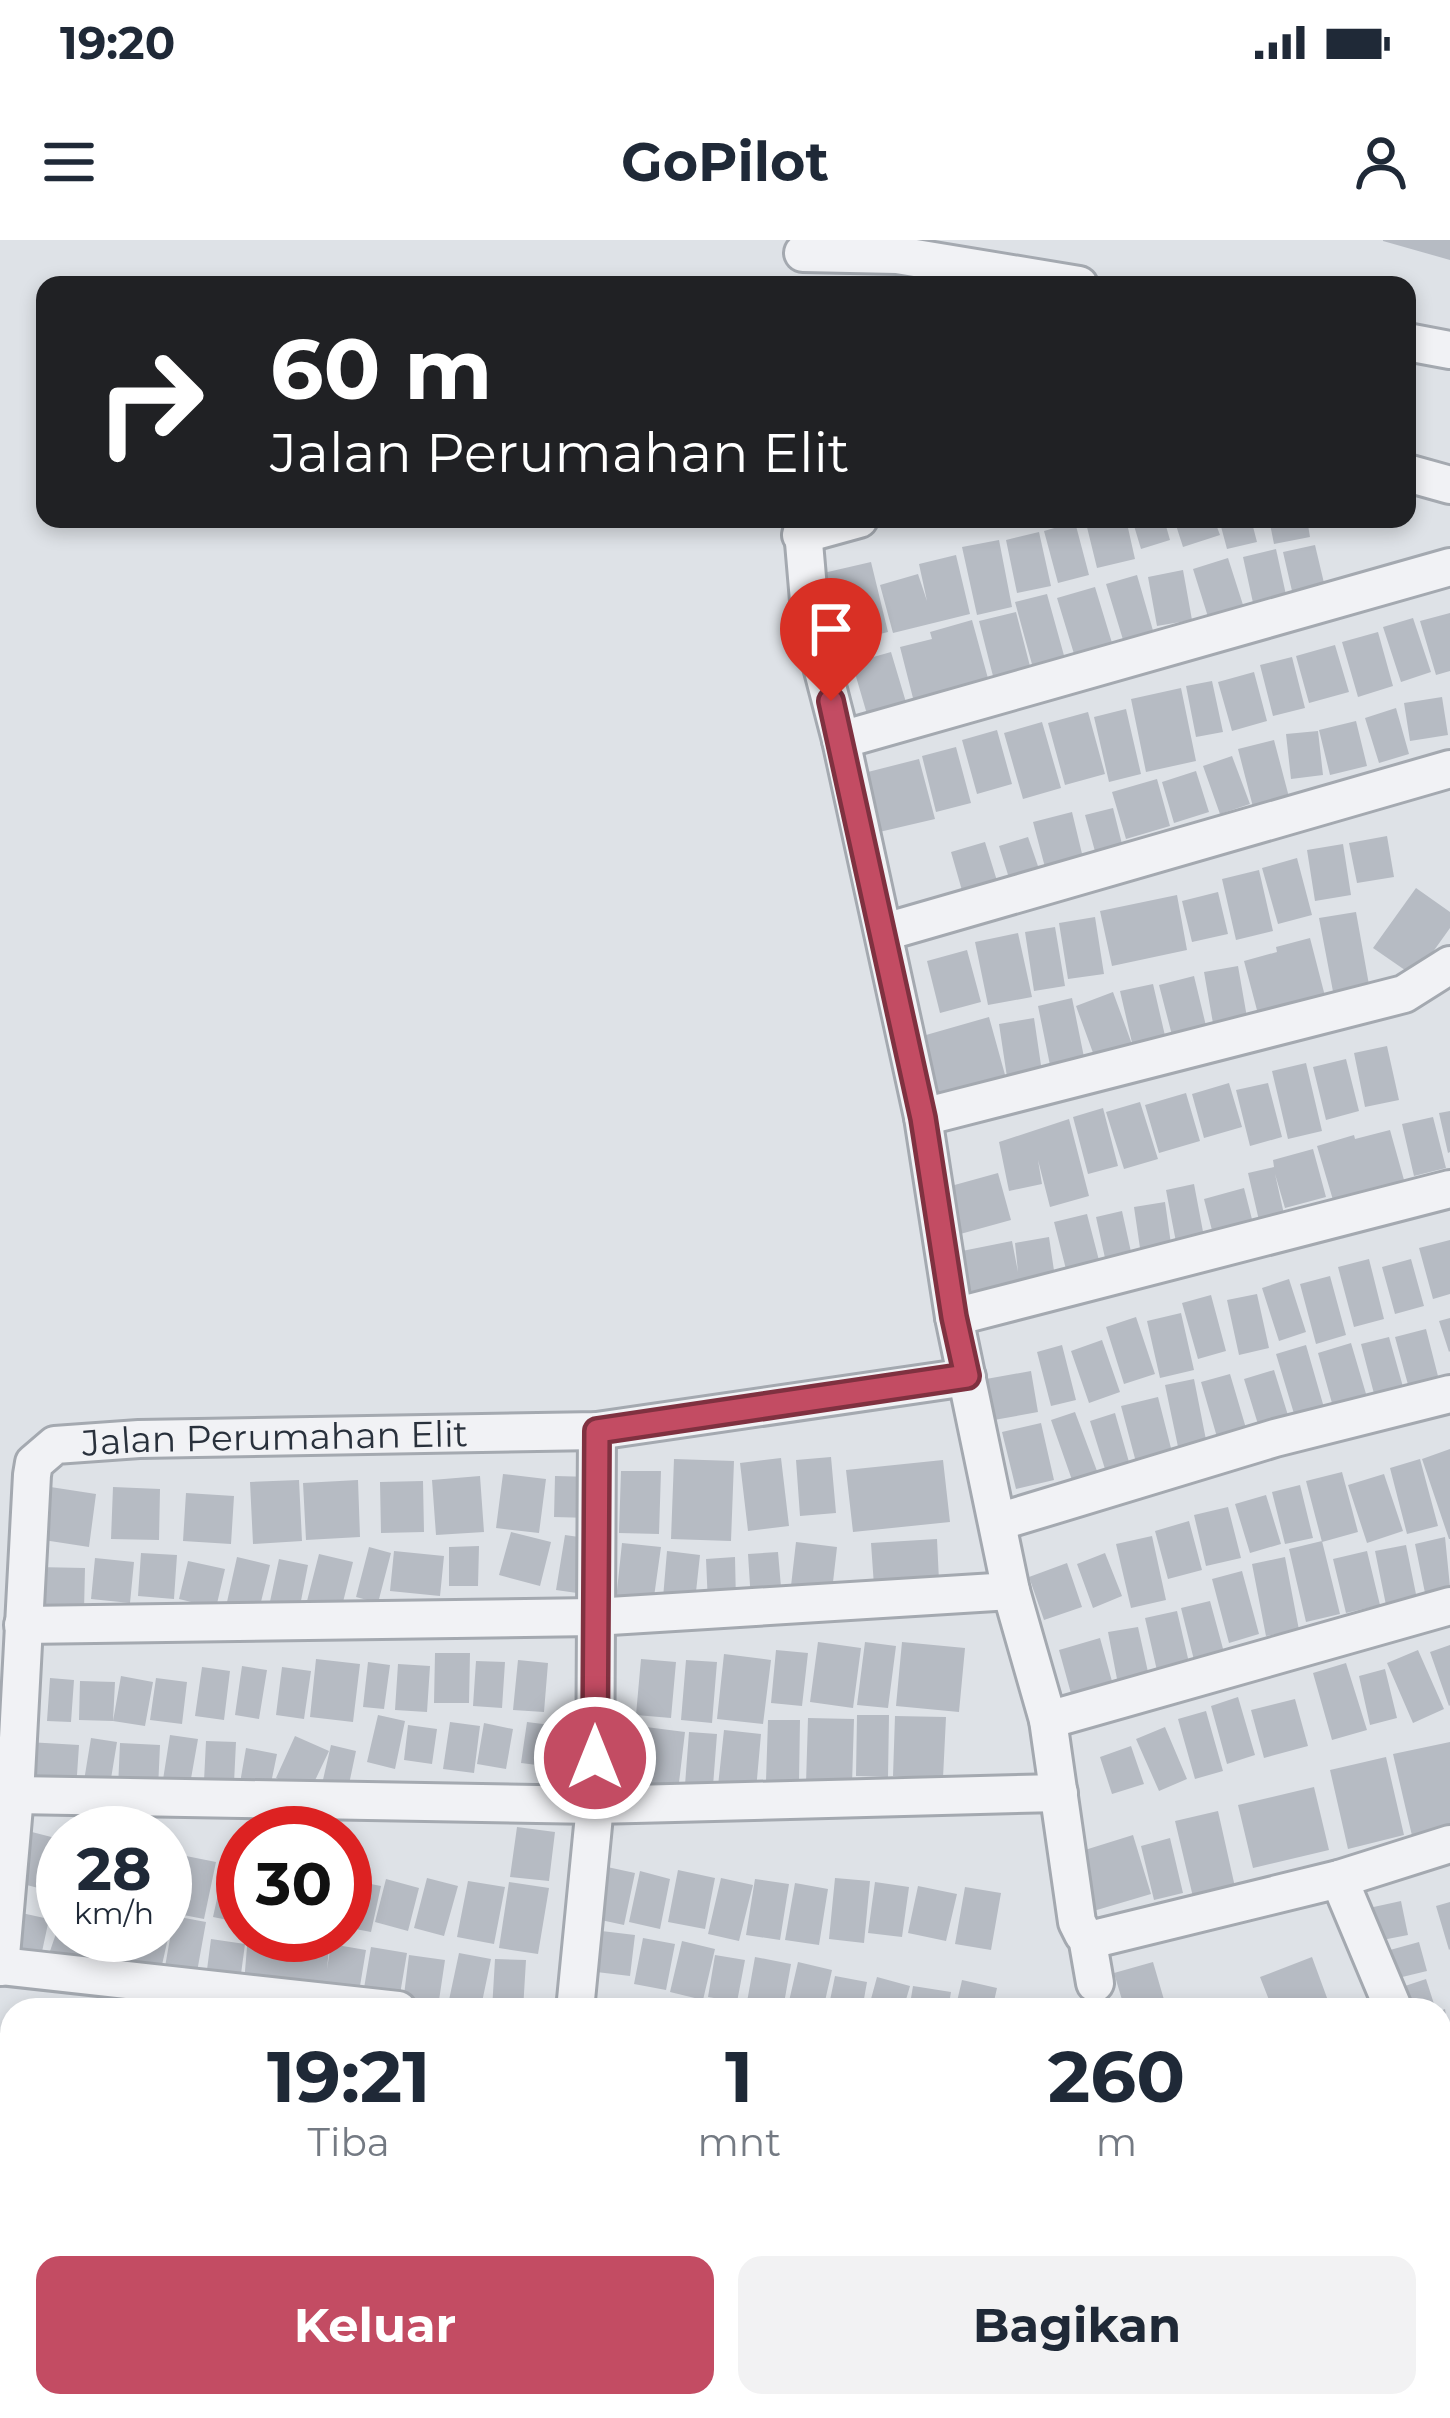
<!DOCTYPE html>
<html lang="id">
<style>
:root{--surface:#fff;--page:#f2f2f3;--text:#1f2937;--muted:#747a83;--accent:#c34c63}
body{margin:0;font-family:Montserrat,sans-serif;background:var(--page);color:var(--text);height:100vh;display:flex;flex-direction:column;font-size:45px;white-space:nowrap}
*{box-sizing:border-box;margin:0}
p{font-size:39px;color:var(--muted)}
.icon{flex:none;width:66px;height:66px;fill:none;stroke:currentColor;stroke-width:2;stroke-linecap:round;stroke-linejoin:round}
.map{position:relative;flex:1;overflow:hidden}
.panel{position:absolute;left:0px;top:1758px;width:1452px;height:420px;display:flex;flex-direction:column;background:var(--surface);border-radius:36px 36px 0 0;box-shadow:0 6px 18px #0003}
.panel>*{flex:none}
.top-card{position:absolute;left:36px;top:36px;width:1380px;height:252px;border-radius:24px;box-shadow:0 6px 18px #0003;background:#202124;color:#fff;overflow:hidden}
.speed{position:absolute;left:36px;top:1566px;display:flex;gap:24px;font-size:60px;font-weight:700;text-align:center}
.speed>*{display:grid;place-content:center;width:156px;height:156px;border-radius:50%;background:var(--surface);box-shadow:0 6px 18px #0003;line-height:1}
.speed small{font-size:30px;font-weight:400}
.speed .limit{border:18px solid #d22;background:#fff;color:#111}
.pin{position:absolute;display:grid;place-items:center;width:102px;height:102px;color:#fff;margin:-123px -51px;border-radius:50% 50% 50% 0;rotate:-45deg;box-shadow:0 0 12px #0007}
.pin .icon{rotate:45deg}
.me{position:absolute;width:132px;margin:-66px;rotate:0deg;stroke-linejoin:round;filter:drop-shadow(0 0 9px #0008)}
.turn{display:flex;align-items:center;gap:42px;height:252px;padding:0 36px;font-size:54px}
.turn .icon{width:156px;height:156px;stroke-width:2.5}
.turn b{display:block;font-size:84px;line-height:102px}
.eta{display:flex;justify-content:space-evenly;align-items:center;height:204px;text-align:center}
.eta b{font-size:72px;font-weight:700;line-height:84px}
.button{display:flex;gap:24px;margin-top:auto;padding:24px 36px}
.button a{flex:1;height:138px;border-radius:24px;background:var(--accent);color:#fff;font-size:48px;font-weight:700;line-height:138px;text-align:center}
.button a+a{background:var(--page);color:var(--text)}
.status{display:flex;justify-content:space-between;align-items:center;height:84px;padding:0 60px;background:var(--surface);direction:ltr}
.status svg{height:33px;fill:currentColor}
header{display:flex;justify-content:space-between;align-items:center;height:156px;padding:0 36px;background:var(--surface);font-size:54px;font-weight:700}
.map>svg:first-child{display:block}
.building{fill:#b6bbc3}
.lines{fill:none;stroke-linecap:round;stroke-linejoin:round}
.street-casing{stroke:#a4a9b0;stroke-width:42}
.path{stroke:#bdc0c5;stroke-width:6;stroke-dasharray:9 9;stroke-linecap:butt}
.street{stroke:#f1f2f5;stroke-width:36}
.route-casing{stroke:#7f3140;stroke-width:30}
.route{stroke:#c34c63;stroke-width:21}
.labels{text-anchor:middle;stroke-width:12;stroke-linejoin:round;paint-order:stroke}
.street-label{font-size:36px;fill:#29313c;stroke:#edf1f4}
</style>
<div class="status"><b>19:20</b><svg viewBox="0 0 49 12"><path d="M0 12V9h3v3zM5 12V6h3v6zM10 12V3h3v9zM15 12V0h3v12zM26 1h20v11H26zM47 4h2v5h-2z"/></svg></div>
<header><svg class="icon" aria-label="menu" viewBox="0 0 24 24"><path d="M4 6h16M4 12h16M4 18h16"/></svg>GoPilot<svg class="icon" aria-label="person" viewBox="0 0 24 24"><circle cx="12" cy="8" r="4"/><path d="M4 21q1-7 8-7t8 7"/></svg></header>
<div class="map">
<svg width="1450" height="2178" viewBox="0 0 1450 2178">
<rect width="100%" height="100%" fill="#dee2e7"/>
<!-- building -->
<path class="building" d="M1383,0H1450V20L1383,1Z
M1085,279H1126L1135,319L1097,328Z
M1132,279H1164L1170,300L1141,309Z
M1174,279H1214L1220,295L1183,307Z
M1219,279H1251L1257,302L1227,309Z
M1269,279H1307L1310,297L1274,304Z
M1075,282L1089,335L1058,343L1044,291Z
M1039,292L1051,346L1017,353L1006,300Z
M999,300L1012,367L977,375L962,307Z
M1315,305L1324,343L1292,351L1283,312Z
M1276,309L1288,364L1255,372L1243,317Z
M956,315L970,374L893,393L880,345L918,334L927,361L919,324Z
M1228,318L1244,368L1209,380L1193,329Z
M871,322L888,392L835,405L819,334Z
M1183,330L1192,380L1157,386L1148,337Z
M1137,335L1154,394L1124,403L1106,344Z
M1095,347L1116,416L1078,427L1057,358Z
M1047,354L1068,430L1036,439L1015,362Z
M1016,372L1031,430L994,440L979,381Z
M1450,373V431L1436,435L1420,381Z
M1413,378L1431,432L1401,442L1383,387Z
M972,380L992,453L914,462L900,407L932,399L930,392Z
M1378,392L1393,446L1358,457L1342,402Z
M1335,405L1349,452L1309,463L1296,416Z
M891,412L908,469L869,481L852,423Z
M1292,417L1305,468L1273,476L1260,425Z
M1254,432L1267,481L1232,491L1218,442Z
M1212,441L1223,492L1196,497L1186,446Z
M1181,448L1196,521L1146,532L1131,459Z
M1442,457L1448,495L1410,501L1404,463Z
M1396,468L1409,514L1379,523L1365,478Z
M1126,469L1141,534L1109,542L1094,477Z
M1088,472L1105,534L1065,545L1048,483Z
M1356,481L1367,526L1330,535L1319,490Z
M1042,482L1061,548L1023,559L1004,493Z
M997,490L1012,544L977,554L962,500Z
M1318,491L1323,535L1291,539L1286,494Z
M1274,500L1289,557L1253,567L1238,509Z
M956,507L971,563L936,572L922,516Z
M1232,516L1250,564L1220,574L1203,526Z
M919,519L935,579L875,593L860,534Z
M1196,531L1209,572L1174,583L1162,542Z
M1157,539L1170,586L1126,599L1112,552Z
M1113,568L1123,608L1096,615L1085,575Z
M1072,572L1084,622L1046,631L1033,582Z
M1387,596L1394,637L1357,643L1349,603Z
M1028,597L1039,629L1009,638L999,606Z
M985,602L998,644L963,654L951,612Z
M1343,604L1351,655L1315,661L1307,610Z
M1297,618L1312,675L1278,684L1262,628Z
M1259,630L1273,691L1236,700L1222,639Z
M1416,648L1450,672V688L1415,737L1373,708Z
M1218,652L1228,694L1192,702L1182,661Z
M1177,655L1187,710L1112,726L1100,671Z
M1356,672L1371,756L1335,762L1319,678Z
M1095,677L1104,734L1068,739L1059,683Z
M1055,687L1065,746L1034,751L1025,692Z
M1018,693L1032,757L988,765L975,702Z
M1310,698L1326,760L1258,774L1244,721L1277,712L1276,707Z
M967,710L981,762L940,773L927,721Z
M1238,726L1248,783L1214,789L1204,732Z
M1194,736L1207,790L1173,799L1159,745Z
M1153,744L1166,800L1133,807L1120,751Z
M1113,752L1133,807L1096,821L1076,766Z
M1072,758L1085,822L1051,830L1038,766Z
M989,777L1007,842L936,862L919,797Z
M1034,778L1042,832L1007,837L999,784Z
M1387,806L1399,860L1365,867L1354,813Z
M1346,819L1359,871L1326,880L1313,827Z
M1306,823L1322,891L1288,899L1272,831Z
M1229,843L1242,887L1204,898L1192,854Z
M1268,843L1282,897L1250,906L1236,850Z
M1186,853L1200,901L1159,913L1145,865Z
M1140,862L1158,919L1124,929L1106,872Z
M1103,868L1118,926L1088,934L1073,877Z
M1450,871V912L1448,913L1439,873Z
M1433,877L1446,928L1414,936L1402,884Z
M1069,879L1089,956L1050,967L1038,920L1042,944L1009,951L999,902Z
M1390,890L1404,940L1333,960L1317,906L1354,895L1355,899Z
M1313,909L1326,957L1285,968L1275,934L1286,983L1261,989L1248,933L1274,927L1273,920Z
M998,933L1011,980L953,996L940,949Z
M1194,944L1204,997L1176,1002L1166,950Z
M1244,948L1255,991L1215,1002L1204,959Z
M1165,962L1172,1011L1141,1015L1134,967Z
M1122,971L1133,1021L1107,1027L1096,977Z
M1087,974L1102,1032L1069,1041L1054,982Z
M1049,997L1056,1044L957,1067L947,1014L1012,1001L1018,1032L1015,1003Z
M1450,1000V1054L1433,1059L1419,1008Z
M1369,1019L1384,1079L1354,1087L1338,1027Z
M1411,1019L1424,1066L1395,1074L1382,1027Z
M1330,1036L1346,1095L1316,1104L1300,1044Z
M1289,1039L1306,1092L1279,1101L1262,1048Z
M1257,1054L1269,1108L1239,1115L1227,1060Z
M1211,1055L1226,1111L1198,1119L1182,1063Z
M1181,1073L1194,1130L1160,1138L1147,1081Z
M1136,1077L1155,1134L1124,1144L1106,1087Z
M1450,1078V1111L1449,1112L1439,1081Z
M1426,1089L1440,1144L1410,1152L1395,1097Z
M1389,1097L1407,1161L1378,1169L1361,1104Z
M1102,1100L1120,1152L1089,1163L1071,1111Z
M1351,1103L1369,1164L1335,1174L1318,1113Z
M1062,1105L1076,1160L1051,1166L1037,1112Z
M1306,1105L1327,1178L1298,1187L1276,1114Z
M1274,1130L1291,1185L1261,1194L1244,1139Z
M1031,1131L1038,1172L994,1180L986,1139Z
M1230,1134L1248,1195L1219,1204L1201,1142Z
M1194,1139L1209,1215L1181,1221L1165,1145Z
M1158,1157L1173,1216L1137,1226L1121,1166Z
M1075,1172L1097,1231L1072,1240L1051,1180Z
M1115,1173L1129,1222L1105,1229L1090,1181Z
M1041,1183L1054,1240L1016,1249L1002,1192Z
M1450,1209V1299H1449L1422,1219Z
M831,1217L836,1273L800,1276L796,1220Z
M781,1218L789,1286L748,1291L740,1223Z
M674,1219L734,1221L731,1301L671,1299Z
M1420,1219L1438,1286L1407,1294L1390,1228Z
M943,1220L950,1282L853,1292L846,1230Z
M621,1231H661L659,1294L619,1293Z
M1342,1232L1358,1292L1322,1302L1306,1241Z
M503,1234L546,1239L539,1293L496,1288Z
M1384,1234L1403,1291L1367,1303L1348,1245Z
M480,1236L484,1292L436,1295L432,1240Z
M555,1236L593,1237L591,1278L554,1277Z
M299,1240L302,1301L253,1304L250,1242Z
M358,1240L360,1297L306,1300L303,1243Z
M423,1241L424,1292L381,1293L380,1242Z
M1300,1245L1313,1298L1285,1304L1272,1252Z
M44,1246L96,1254L89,1307L37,1299Z
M113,1247L160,1249L159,1300L111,1299Z
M186,1253L234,1256L231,1304L183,1301Z
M1266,1255L1281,1304L1250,1313L1235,1264Z
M1228,1267L1241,1318L1206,1326L1194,1275Z
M1189,1281L1202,1330L1168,1339L1155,1291Z
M511,1292L551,1302L540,1346L499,1335Z
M565,1295L593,1299L584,1354L556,1350Z
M1152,1296L1166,1360L1131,1368L1116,1304Z
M1445,1297L1450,1347L1425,1353L1415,1304Z
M937,1299L939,1341L874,1346L871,1303Z
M1322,1301L1340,1374L1306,1382L1289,1309Z
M796,1302L837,1307L832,1351L791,1346Z
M622,1303L661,1307L653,1364L616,1360Z
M1406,1305L1418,1364L1387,1370L1375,1311Z
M479,1306L478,1346H449V1307Z
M369,1307L391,1313L378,1363L356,1357Z
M394,1311L444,1316L440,1356L390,1351Z
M667,1311L700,1315L695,1361L663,1358Z
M1367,1311L1380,1365L1346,1373L1333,1319Z
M778,1312L782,1359L751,1361L748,1314Z
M141,1313L177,1315L174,1359L138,1356Z
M1105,1313L1122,1356L1093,1368L1077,1324Z
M319,1314L353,1322L340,1374L306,1365Z
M237,1317L270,1325L259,1370L227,1362Z
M735,1317L736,1363L708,1364L706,1319Z
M1285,1317L1299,1390L1266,1396L1252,1324Z
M95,1318L134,1322L130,1363L91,1359Z
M279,1319L308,1325L298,1376L268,1371Z
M188,1321L225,1329L216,1368L179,1359Z
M1067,1323L1082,1367L1044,1380L1029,1337Z
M36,1327L85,1328L84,1371L35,1370Z
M1242,1331L1259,1394L1229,1403L1212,1339Z
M1210,1361L1225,1416L1195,1424L1181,1368Z
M1177,1371L1190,1427L1158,1435L1145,1378Z
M1138,1387L1148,1432L1117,1439L1108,1392Z
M1100,1398L1113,1445L1072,1457L1059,1410Z
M818,1402L861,1408L853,1468L810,1462Z
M865,1402L896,1406L888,1468L857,1465Z
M902,1402L965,1408L959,1472L896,1466Z
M1450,1405V1465L1449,1466L1430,1412Z
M776,1410L808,1413L802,1466L771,1463Z
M1418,1410L1444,1469L1413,1483L1387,1423Z
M435,1413H470L469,1463H434Z
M724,1414L771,1420L763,1484L717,1479Z
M316,1419L360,1424L353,1482L310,1477Z
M641,1419L676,1422L671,1478L636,1475Z
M518,1420L548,1423L544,1472L513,1470Z
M686,1420L717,1422L712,1483L681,1480Z
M476,1421L505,1422L502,1468L473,1466Z
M368,1422L390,1425L384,1469L363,1467Z
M1346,1423L1367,1490L1332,1500L1313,1433Z
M398,1424L430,1426L427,1472L395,1470Z
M242,1426L267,1430L259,1479L235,1475Z
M202,1427L230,1431L224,1480L195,1476Z
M282,1427L311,1431L304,1479L276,1475Z
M1385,1429L1397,1478L1370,1485L1359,1436Z
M121,1436L153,1442L145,1486L113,1481Z
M50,1438L74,1440L71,1482L47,1481Z
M156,1438L187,1442L182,1484L150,1480Z
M80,1441L115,1442L113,1481L79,1480Z
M1238,1457L1255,1515L1227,1524L1211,1466Z
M1295,1459L1308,1506L1264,1518L1251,1470Z
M1206,1471L1223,1531L1195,1539L1178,1479Z
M378,1475L405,1481L395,1529L367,1522Z
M857,1475H889L888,1537L856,1536Z
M895,1476L946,1477L943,1538L893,1536Z
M808,1478L854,1479L852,1545L806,1544Z
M768,1480H800L799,1541H766Z
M450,1482L480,1486L474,1533L443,1529Z
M527,1482L559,1486L553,1527L521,1523Z
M484,1483L513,1489L506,1529L477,1524Z
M408,1485L437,1489L432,1524L404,1520Z
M646,1487L685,1492L678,1551L640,1547Z
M1165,1487L1187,1539L1159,1551L1136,1499Z
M604,1488L641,1492L637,1546L599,1543Z
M724,1490L761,1494L756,1550L718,1546Z
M689,1492L717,1494L713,1546L685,1545Z
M170,1495L198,1499L189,1550L162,1546Z
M295,1496L329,1511L309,1553L276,1538Z
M91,1498L117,1502L109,1551L83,1547Z
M206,1501L236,1502L234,1543L204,1541Z
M28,1502L79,1505L76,1550L26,1547Z
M1450,1502V1592L1413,1600L1393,1514Z
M120,1503L160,1505L158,1549L118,1548Z
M331,1505L356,1511L348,1549L322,1544Z
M1131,1506L1144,1544L1112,1554L1100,1517Z
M246,1508L277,1514L270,1548L240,1543Z
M1386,1517L1404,1595L1348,1609L1330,1530Z
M1314,1547L1329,1610L1253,1628L1238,1565Z
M1218,1571L1235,1647L1193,1657L1175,1581Z
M517,1587L555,1592L549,1641L510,1637Z
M28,1591L63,1600L50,1651L15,1642Z
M1133,1595L1151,1654L1090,1672L1072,1614Z
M1170,1598L1183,1653L1154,1660L1141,1606Z
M227,1613L243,1616V1683L213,1677Z
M186,1616L216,1622L204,1679L173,1673Z
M165,1621L180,1625L169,1670L165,1668Z
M598,1625L635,1633L624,1685L587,1677Z
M61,1626L63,1627V1655L55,1653Z
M678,1630L715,1638L705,1689L668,1682Z
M640,1631L670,1639L660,1689L629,1682Z
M427,1638L458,1646L444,1696L414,1688Z
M721,1638L753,1645L739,1701L708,1694Z
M835,1638L870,1641L864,1703L829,1699Z
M345,1639L381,1646L371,1692L345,1687Z
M386,1639L419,1648L408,1691L375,1682Z
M755,1639L789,1644L780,1700L746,1695Z
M468,1641L505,1647L494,1704L457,1697Z
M509,1642L549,1648L538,1714L499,1708Z
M875,1642L909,1647L902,1697L868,1693Z
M795,1643L828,1649L819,1705L785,1700Z
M918,1646L957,1654L946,1701L908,1693Z
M965,1647L1001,1653L991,1710L955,1704Z
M1401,1661L1408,1695L1377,1701L1369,1668Z
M1450,1662V1709L1449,1710L1436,1666Z
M17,1672L49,1679L40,1721L8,1715Z
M62,1676L63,1695H89L77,1728L48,1717Z
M174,1676L206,1682L195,1743L163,1738Z
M165,1688L170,1689L160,1734L130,1728L137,1695H165Z
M593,1690L635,1695L630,1736L588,1731Z
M93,1695H125L114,1736L84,1727Z
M248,1695L282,1696V1717L284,1695L330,1697L327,1729L331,1704L366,1710L358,1758L244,1743Z
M643,1698L675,1704L666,1750L634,1744Z
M211,1699L245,1704L239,1749L205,1745Z
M682,1701L715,1709L703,1760L670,1752Z
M1419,1702L1427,1731L1398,1738L1390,1710Z
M371,1707L407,1713L398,1766L362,1760Z
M459,1713L491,1719L481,1767L449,1760Z
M409,1715L445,1720L438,1767L403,1763Z
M715,1715L745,1720L737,1762L708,1757Z
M755,1717L791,1724L783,1769L747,1762Z
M1312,1717L1330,1766L1320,1770H1273L1260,1737Z
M495,1719L526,1720L523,1770H492Z
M798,1722L832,1730L823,1770H787Z
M1153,1722L1167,1770H1125L1114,1733Z
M835,1736L867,1742L862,1770H828Z
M877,1737L910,1746L903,1770H868Z
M1426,1739L1434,1764L1406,1770L1399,1748Z
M962,1740L997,1748L992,1770H955Z
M913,1746L951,1752L948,1770H909Z
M1445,1769L1450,1799L1440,1802V1771Z
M1,1792L12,1795V1840L0,1837Z
M1450,1805V1846L1442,1849L1440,1809Z
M0,1859L12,1861V1909L0,1906Z
M1450,2040V2088L1440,2095V2046Z
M111,2166H160L159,2178H110Z
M184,2166H226L225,2178H183Z
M235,2166H272L270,2178H233Z
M474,2166H499L497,2177L472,2172Z
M502,2166H548L546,2176Z
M725,2166H756L755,2178H725Z
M795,2166L852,2176V2178H793Z
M993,2166H1030L1033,2178H992L990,2167Z
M316,2170L369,2175V2178H315Z"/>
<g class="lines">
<!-- street casing -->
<g class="street-casing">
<g id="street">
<path d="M803,13L897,15L1079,45"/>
<path d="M1407,102L1450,110"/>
<path d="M1407,233L1450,245"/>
<path d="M802,279L811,384L841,500L923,877L954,1077L1011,1351L1048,1480L1077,1682L1083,1694L1094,1699L1339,1639L1450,1604"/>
<path d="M801,295L859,279"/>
<path d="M841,500L1450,327"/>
<path d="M885,692L1450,529"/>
<path d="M923,877L1404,754L1450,725"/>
<path d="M954,1077L1450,949"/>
<path d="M998,1282L1275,1198L1450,1154"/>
<path d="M23,1385L594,1377L1011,1351"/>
<path d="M1048,1480L1450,1366"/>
<path d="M15,1555L595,1565L1059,1553"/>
<path d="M1339,1639L1394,1770"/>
<path d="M1087,1697L1095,1743"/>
<path d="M0,1726L398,1770"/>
<path id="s1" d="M0,1727L15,1555L32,1235L34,1223L55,1205L139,1199L597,1191L967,1137"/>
<path d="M575,1770L595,1565L597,1191"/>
<path d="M1440,1875L1450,1897"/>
<path d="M0,1910L12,1911"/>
<path d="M170,2178L171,2166"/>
<path d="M371,2178V2171"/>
<path d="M963,2178V2166"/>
</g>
</g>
<!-- path -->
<path class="path" d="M311,2166L337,2168
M404,2173L461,2178
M294,2178L295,2166
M678,2178L679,2166
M769,2178L770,2166"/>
<!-- street -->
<use href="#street" class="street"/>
</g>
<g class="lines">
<!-- route casing -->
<g class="route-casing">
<path id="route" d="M595,1518L597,1191L967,1136L954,1077L923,878L831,461"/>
</g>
<!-- route -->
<use href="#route" class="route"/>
</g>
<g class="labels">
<!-- street labels -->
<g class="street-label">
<text dy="13" stroke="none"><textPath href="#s1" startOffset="753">Jalan Perumahan Elit</textPath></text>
</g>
</g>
</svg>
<div class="speed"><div>28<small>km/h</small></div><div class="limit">30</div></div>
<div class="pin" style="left:831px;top:461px;background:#d93025"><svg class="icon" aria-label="arrive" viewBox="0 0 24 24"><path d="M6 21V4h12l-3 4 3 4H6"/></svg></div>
<svg class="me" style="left:595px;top:1518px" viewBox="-20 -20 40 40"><circle r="17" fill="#c34c63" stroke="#fff" stroke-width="3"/><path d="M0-11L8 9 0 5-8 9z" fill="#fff"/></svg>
<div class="top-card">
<div class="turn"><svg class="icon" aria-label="right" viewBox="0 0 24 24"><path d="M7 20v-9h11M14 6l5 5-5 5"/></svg><div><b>60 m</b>Jalan Perumahan Elit</div></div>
</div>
<section class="panel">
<div class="eta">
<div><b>19:21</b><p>Tiba</p></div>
<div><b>1</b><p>mnt</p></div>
<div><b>260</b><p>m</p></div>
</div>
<div class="button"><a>Keluar</a><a>Bagikan</a></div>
</section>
</div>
